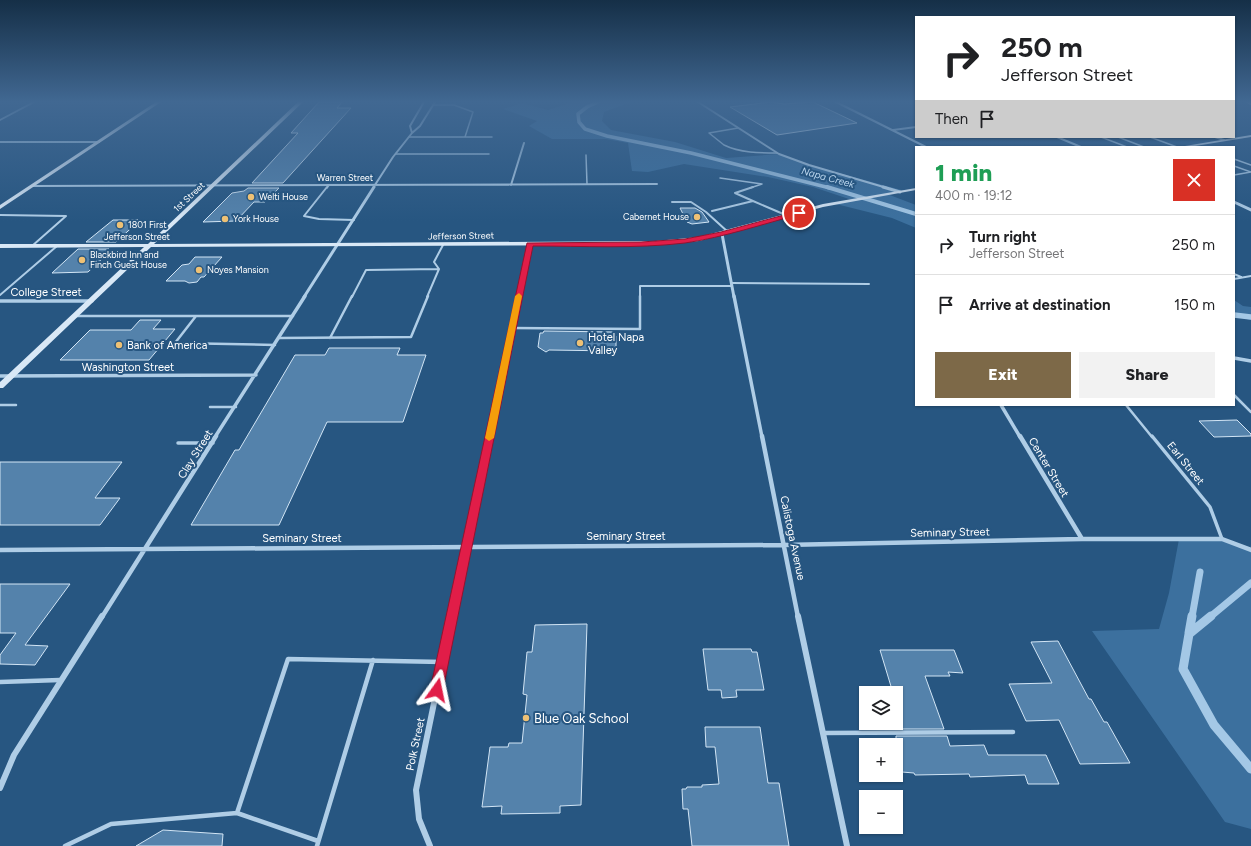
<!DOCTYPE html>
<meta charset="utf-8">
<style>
:root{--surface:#fff;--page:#f2f2f2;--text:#202124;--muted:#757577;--line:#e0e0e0;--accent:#7d6948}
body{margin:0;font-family:Figtree,sans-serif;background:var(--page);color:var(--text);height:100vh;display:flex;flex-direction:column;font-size:15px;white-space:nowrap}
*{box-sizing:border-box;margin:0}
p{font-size:13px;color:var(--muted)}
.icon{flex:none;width:22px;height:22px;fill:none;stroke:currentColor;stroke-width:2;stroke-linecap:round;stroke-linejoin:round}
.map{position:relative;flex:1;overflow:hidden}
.sheet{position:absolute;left:915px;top:146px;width:320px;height:260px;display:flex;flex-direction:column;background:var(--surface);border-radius:0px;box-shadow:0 1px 3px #0004}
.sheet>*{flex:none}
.guide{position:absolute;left:915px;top:16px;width:320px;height:122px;border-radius:0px;box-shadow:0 1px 3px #0004;background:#fff;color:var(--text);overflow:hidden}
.buttons{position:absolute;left:859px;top:686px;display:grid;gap:8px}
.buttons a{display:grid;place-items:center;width:44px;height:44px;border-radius:0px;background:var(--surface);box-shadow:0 1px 3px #0004;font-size:20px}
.pin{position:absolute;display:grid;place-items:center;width:34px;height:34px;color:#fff;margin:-17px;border:2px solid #fff;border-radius:50%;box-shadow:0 1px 4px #0007}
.me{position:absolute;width:44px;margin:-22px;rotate:12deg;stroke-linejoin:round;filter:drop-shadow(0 0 3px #0008)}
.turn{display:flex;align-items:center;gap:14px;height:84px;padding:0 20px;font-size:18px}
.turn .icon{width:52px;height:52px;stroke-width:2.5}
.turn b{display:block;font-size:28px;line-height:34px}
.then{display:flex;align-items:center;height:38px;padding:0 20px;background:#0003;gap:8px;font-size:15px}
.round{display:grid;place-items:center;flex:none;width:42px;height:42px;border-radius:0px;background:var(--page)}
.head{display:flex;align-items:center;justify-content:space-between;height:68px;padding:0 20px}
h1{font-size:24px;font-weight:800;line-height:30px;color:#1e9e55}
.button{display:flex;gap:8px;margin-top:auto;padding:8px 20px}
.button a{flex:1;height:46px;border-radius:0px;background:var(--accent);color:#fff;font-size:16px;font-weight:800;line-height:46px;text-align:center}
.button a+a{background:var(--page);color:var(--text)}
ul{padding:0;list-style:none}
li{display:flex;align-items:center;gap:12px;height:60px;padding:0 20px;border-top:1px solid var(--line)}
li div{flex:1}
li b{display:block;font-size:15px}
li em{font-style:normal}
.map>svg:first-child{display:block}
.green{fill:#3c709e}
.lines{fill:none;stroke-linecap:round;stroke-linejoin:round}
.stream-far4{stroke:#a4c8e6;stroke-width:3.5}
.stream-far3{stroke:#a4c8e6;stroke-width:4}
.stream-far2{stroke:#a4c8e6;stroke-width:5.5}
.stream-far1{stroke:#a4c8e6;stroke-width:7}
.stream{stroke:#a4c8e6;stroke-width:9}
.building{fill:#5482ab;stroke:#d2e5f5}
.service-far4{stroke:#afcde6;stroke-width:1.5}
.service-far3{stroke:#afcde6;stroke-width:2}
.service-far2{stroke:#afcde6;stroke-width:2.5}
.service-far1{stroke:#afcde6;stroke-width:3.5}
.service{stroke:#afcde6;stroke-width:4.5}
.minor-far4{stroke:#afcde6;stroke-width:2}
.minor-far3{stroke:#afcde6;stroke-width:3}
.minor-far2{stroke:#afcde6;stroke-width:3.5}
.minor-far1{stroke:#afcde6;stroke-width:4.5}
.minor{stroke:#afcde6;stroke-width:6}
.tertiary{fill:#afcde6;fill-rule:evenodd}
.secondary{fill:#d9e8f6;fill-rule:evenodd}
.route{fill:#e11d48;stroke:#92132f}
.slow{fill:#f59e0b}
.poi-dot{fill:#eec175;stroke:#275681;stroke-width:1.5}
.labels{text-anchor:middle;stroke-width:4;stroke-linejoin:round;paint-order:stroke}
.far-street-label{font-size:9px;fill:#fff;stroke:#275681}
.far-poi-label{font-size:9px;fill:#fff;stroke:#275681;text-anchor:start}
.far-water-label{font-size:10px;font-style:italic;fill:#bbd6ee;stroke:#275681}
.street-label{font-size:11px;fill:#fff;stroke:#275681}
.poi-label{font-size:11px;fill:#fff;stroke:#275681;text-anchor:start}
.near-poi-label{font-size:13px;fill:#fff;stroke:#275681;text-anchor:start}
</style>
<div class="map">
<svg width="1251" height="846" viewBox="0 0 1251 846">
<rect width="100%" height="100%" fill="#275681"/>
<!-- green -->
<path class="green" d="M572,102H631L604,112L602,121L611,130L675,142L726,158L779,154L809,165L905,191L887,194L916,205V228L892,218L836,204L852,200L813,187L768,177L684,164L648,172L632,171L628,143L606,139H552L529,126L537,121L503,109L522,103L548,110Z
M1234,300L1243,306L1251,307V320L1234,316Z
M1179,539H1222L1250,549L1251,545V829L1225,822L1092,631L1159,629L1169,593Z"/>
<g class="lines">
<!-- stream-far4 -->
<path class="stream-far4" d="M598,102L587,107L578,114L579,122L585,129L607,136L691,153L830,188"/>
<!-- stream-far3 -->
<path class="stream-far3" d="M827,187L916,214"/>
<!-- stream-far2 -->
<path class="stream-far2" d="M1234,315L1251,317"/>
<!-- stream-far1 -->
<path class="stream-far1" d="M1192,617L1200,572
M1210,617L1251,583"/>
<!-- stream -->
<path class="stream" d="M1211,616L1189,634L1183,669L1214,725L1251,769
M1189,633L1192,616"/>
</g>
<!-- building -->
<path class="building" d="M319,102H342L337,108H351L283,183H252L298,133H291Z
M771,102L784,104L813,102L857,123L777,135L730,107Z
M248,188H279L265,202H254L236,221L203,222L232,193L244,191Z
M680,208H695L702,212L709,222L692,224L687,222Z
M113,220H138L136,221H139L116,242H86Z
M78,249H109L101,256L106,255L88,272L52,273Z
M195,257H222L204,277H201L197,282L189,283L185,281H166L182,265L189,264Z
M140,320H161L153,329H175L149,360H60L90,330H131Z
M544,331L614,332V336H616V351L549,350L546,352L538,347L540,333H543Z
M329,348H400L397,355H426L403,422H327L279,525H191L235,450H239L295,355H325Z
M1237,420L1251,434V436L1214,437L1199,421Z
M0,462H122L95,498H120L100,525H0Z
M0,584H70L25,645L48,646L35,665L0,664V655L16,633H0Z
M587,624L581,805L560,806V813L501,814L502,806L482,807L490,747H508L509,743H522L527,695L523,694L527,652H532L535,625Z
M1058,641L1089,699H1091L1104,722H1107L1130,763L1080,764L1059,720L1026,721L1009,684L1052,683L1031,642Z
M703,649H751L752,652H757L764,690H736L737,697L722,698L721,690H708Z
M880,650H954L963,673L948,672L950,676H925L944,729H896V693H893Z
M705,727H760L768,783H779L789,846H692L688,809H683L682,789H686L687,787H702V785L719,784L715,747H706Z
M896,736H947L950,746L984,745L988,755H1046L1059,784H1028L1025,775L970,777L969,774L915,775L914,773L902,772L896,754Z
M163,830L223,834L222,846H136Z"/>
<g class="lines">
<!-- service-far4 -->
<path class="service-far4" d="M738,128L709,133C714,137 719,141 724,145C740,153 760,153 777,153
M409,137H465L473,112L454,105H433
M465,137H492
M1101,137L1127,147
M1118,137L1144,147
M1150,137L1177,147
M396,154H489
M586,155L587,184
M1234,159L1251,165
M1234,166L1251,172
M1234,175L1251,172
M720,178L762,184L750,188
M327,188L329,185"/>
<!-- service-far3 -->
<path class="service-far3" d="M327,187L304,216L319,219L354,220
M753,187L735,193L753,201
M672,202H691L706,212L728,232
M712,211L753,201L788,216
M0,215L66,216L32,246
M1234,274L1241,277
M1234,279L1251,276
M731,283L869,284
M0,295L57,246
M352,297L366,270L439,269
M427,297L439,269L434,262L443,245
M640,297V286H732"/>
<!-- service-far2 -->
<path class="service-far2" d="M75,316H293
M196,316L175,343L275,345
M512,328L640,329V296
M279,338L411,337L428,296
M330,338L352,296
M1234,395L1251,412
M0,405H16
M1126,405L1152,437
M210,407H236"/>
<!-- service-far1 -->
<path class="service-far1" d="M1152,436L1210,507L1222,539
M178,443H213"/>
<!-- service -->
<path class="service" d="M0,682L60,680
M823,733L1013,732
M237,813L318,841
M65,846L111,824L237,813L288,659L443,662
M317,846L373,660"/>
<!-- minor-far4 -->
<path class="minor-far4" d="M698,102L779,154L809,165L887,188
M836,102L926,147
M1247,102L1251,104
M893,130L916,127
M412,133L410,126L424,102
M1057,137L1081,147
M1215,137L1224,140
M0,142H99
M511,185L524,143
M32,186L657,184
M373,188L393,157L412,133L420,126L435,102"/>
<!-- minor-far3 -->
<path class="minor-far3" d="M883,187L900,192
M1234,202L1251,210
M722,234L734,297
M304,297L374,187
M519,297L530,244"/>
<!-- minor-far2 -->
<path class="minor-far2" d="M734,296L762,437
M0,301H92
M1234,358L1251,361
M0,376L256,375
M1001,405L1020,437
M215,437L305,296
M490,437L519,296"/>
<!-- minor-far1 -->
<path class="minor-far1" d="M762,436L798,617
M1020,436L1082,539
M0,550L783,545L1082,539H1222L1251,550
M102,617L216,436
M452,617L490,436"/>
<!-- minor -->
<path class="minor" d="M798,616L847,846
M0,788L14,755L102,616
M430,846L419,819L416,790L452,616"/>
<!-- tertiary -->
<path class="tertiary" d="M32,102H36L0,121V119Z"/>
<!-- secondary -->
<path class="secondary" d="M156,102H161L0,209V205Z
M298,102H303L154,244L656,241L699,237L823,204L916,188V190L823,207L699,241L656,245L151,247L3,388H0V382L144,247L0,248V244H148Z
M1251,135V137L1189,147H1179Z"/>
</g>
<!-- sky -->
<linearGradient id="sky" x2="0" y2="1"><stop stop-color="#152f47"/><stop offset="0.46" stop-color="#416892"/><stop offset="1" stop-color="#416892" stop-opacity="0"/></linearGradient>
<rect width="1251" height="221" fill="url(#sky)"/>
<!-- route -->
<path class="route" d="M799,211L802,213L801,214C763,224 725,237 685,243C635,249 583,246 533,246L443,690L441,694L437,695L432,694L430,690L527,243L641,242L685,239L721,232Z"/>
<!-- slow -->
<path class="slow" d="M519,293L522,296L494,438L489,441L485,438L515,296Z"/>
<!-- markers -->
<g class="poi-dot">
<circle cx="251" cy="197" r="4"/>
<circle cx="697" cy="217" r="4"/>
<circle cx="225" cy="219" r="4"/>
<circle cx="120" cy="225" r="4"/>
<circle cx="82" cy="260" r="4"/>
<circle cx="199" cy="270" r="4"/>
<circle cx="580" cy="343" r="4"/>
<circle cx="119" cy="345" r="4"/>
<circle cx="526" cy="718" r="4"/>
</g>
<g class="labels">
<!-- far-street labels -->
<g class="far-street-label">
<text x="345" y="181">Warren Street</text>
<text transform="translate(189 197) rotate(-43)" y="3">1st Street</text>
<text transform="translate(461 236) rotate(-1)" y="3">Jefferson Street</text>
<text x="137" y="240">Jefferson Street</text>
</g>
<!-- far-poi labels -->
<g class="far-poi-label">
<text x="259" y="200">Welti House</text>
<text x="689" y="220" text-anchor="end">Cabernet House</text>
<text x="233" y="222">York House</text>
<text x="128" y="228">1801 First</text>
<text x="90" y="258">Blackbird Inn and<tspan x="90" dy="10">Finch Guest House</tspan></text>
<text x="207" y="273">Noyes Mansion</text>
</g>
<!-- far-water labels -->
<g class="far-water-label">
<text transform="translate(828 177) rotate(15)" y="4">Napa Creek</text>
</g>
<!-- street labels -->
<g class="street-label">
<text x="46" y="296">College Street</text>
<text x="128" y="371">Washington Street</text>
<text transform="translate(195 454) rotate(-58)" y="4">Clay Street</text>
<text transform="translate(1186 463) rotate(51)" y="4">Earl Street</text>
<text transform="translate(1049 467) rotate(59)" y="4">Center Street</text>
<text transform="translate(950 532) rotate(-1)" y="4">Seminary Street</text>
<text x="626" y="540">Seminary Street</text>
<text x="302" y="542">Seminary Street</text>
<text transform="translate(793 538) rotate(78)" y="4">Calistoga Avenue</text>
<text transform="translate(415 744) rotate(-78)" y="4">Polk Street</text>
</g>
<!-- poi labels -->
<g class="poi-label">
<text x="588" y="341">Hotel Napa<tspan x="588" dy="13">Valley</tspan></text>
<text x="127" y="349">Bank of America</text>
</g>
<!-- near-poi labels -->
<g class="near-poi-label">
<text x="534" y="723">Blue Oak School</text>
</g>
</g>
</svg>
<div class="buttons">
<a><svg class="icon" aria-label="layers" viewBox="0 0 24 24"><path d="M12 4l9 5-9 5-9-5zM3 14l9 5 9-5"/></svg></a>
<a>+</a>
<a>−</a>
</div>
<div class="pin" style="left:799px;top:213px;background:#d93025"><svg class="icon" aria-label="arrive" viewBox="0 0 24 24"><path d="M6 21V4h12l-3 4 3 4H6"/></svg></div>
<svg class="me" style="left:437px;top:690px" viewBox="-20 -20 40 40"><path d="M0-17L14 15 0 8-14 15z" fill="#e11d48" stroke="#fff" stroke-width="4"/></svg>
<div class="guide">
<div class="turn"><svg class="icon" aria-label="right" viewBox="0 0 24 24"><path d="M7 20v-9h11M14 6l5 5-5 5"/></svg><div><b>250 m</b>Jefferson Street</div></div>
<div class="then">Then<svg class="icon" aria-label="arrive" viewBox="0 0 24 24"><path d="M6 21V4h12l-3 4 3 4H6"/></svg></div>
</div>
<section class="sheet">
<div class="head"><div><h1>1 min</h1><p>400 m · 19:12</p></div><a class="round" style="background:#d93025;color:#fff"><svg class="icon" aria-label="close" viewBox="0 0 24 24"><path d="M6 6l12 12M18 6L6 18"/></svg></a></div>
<ul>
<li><svg class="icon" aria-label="right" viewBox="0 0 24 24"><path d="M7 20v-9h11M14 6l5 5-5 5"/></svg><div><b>Turn right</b><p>Jefferson Street</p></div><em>250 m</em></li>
<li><svg class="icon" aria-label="arrive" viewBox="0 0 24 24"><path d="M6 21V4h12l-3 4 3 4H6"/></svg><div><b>Arrive at destination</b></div><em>150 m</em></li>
</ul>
<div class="button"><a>Exit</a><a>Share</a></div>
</section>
</div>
